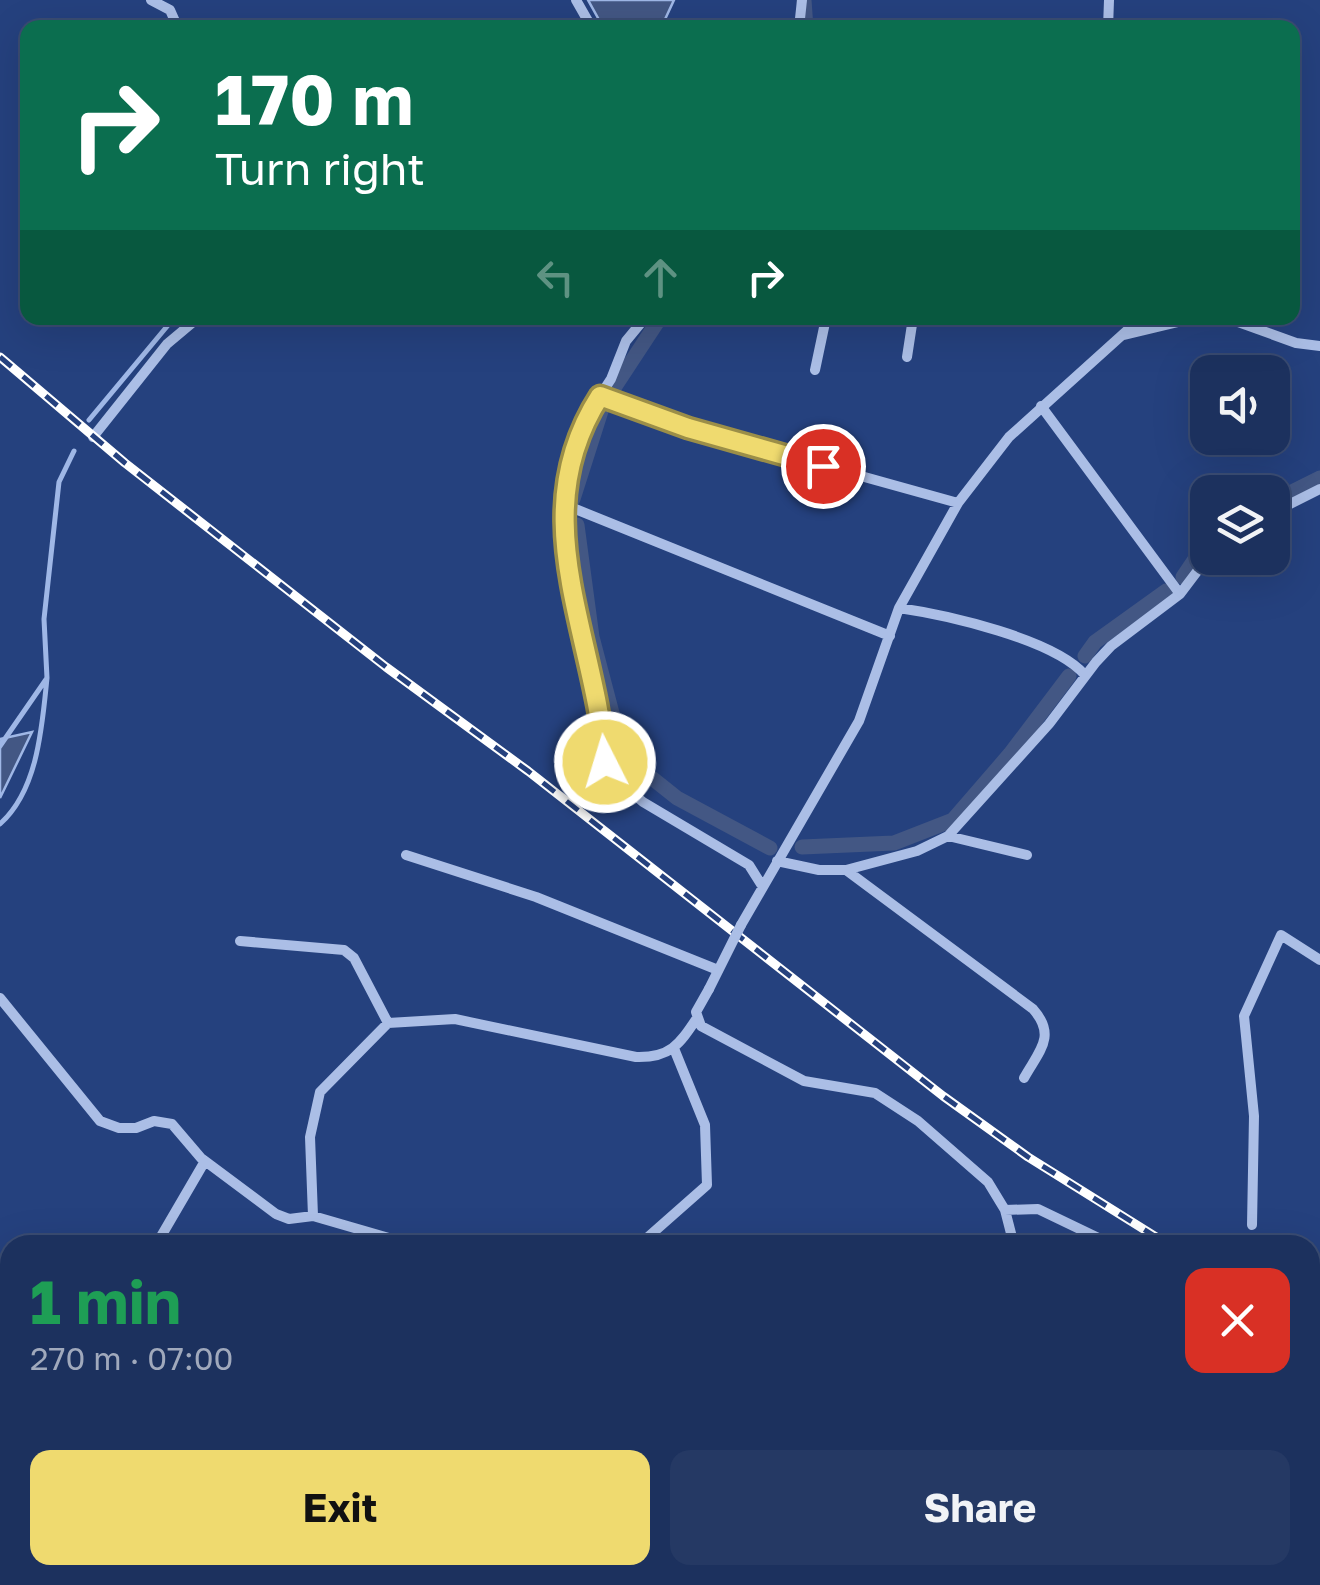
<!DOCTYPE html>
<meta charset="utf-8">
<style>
:root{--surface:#1c315e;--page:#253964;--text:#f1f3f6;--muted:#a0a9bc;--line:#3a4c73;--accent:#efda6f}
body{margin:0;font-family:"Golos Text",sans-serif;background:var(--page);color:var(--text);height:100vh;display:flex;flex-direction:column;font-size:38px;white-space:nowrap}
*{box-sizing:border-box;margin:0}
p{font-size:32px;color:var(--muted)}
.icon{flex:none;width:55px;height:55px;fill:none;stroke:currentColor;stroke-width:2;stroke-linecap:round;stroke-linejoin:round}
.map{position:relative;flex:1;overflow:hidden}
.side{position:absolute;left:0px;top:1235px;width:1320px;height:350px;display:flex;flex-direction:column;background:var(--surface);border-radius:30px 30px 0 0;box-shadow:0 10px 40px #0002,0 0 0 2px var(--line)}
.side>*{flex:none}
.top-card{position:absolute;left:20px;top:20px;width:1280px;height:305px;border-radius:20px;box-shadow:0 10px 40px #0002,0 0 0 2px var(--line);background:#0b6e4f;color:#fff;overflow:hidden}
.fabs{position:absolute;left:1190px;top:355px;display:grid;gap:20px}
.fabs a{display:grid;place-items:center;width:100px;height:100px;border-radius:20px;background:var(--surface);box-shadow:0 10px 40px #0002,0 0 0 2px var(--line);font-size:50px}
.pin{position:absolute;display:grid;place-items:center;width:85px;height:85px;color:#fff;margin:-42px;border:5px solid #fff;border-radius:50%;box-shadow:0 2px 10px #0007}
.me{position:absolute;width:110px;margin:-55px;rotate:355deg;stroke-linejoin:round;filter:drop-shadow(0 0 8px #0008)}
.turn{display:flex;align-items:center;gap:35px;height:210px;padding:0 30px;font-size:45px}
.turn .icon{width:130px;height:130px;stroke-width:2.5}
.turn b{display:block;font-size:70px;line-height:85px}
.lanes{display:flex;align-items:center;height:95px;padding:0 30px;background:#0003;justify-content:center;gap:50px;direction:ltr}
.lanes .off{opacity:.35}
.round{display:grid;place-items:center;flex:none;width:105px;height:105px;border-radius:20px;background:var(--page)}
.summary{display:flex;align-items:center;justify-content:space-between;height:170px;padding:0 30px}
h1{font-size:60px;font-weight:700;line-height:75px;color:#1e9e55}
.button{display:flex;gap:20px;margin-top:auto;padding:20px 30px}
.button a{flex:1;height:115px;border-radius:20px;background:var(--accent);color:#111;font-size:40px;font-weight:700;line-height:115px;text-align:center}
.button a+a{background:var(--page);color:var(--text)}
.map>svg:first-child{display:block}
.water{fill:#435784;stroke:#9fb7e6;stroke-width:2.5}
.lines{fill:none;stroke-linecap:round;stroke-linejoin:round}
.stream{stroke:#9fb7e6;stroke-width:5}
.canal{stroke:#435784;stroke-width:15}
.minor{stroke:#abbee6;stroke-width:10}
.rail-casing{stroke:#fff;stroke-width:9}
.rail{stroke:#25417e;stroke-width:5;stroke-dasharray:15;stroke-linecap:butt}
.minor-bridge{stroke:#abbee6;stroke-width:10}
.route-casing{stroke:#9b8e48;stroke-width:25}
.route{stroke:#efda6f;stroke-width:18}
</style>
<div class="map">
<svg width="1320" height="1585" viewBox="0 0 1320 1585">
<rect width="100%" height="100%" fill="#25417e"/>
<!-- water -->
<path class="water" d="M588,0H674L661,28L603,27Z
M32,732L0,798V739Z"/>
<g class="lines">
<!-- stream -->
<path class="stream" d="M89,420L174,318
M0,746L47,678L44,619L59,482L74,451
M0,824C38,790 42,727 47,678
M0,1261L10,1266
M0,1424L10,1405
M375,1575L382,1585"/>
<!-- canal -->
<path class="canal" d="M804,0L806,28
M612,391L660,318
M573,499L602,408
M1272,502L1320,478
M577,525L592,637L623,755L677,798L770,848
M1183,577L1208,540
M1085,656L1095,642L1166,591
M802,847L894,843L953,820L1010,754L1069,676"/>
<!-- minor -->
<path class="minor" d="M151,0L170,10L178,28
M576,0L592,28
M799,28L802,0
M1108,28L1109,0
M645,318L626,341L611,379L590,411L564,485L568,574L601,714L605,762L624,786L643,802L749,865L761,884
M1227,318L1296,343L1320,346
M1124,335L1195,318
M907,357L913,318
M815,370L826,318
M599,396L688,428L958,503
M1041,406L1180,594
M93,437L167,344L198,318
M563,504L890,636
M1272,513L1320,489
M899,608C947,615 1054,639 1085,675
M948,836L1027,855
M406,855L536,897L718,970
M777,861L819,870H846L917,851L948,836L1049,724L1096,662L1111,646L1180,594L1208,557
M846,870L1033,1009C1057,1036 1039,1051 1024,1078
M741,925L859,721L899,608L958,503L1009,437L1141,318
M240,941L344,950L354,958L388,1023
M709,989L696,1012L701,1026L804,1081L875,1093L918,1121L988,1182L1005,1210L1014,1245
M0,998L100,1121L119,1128H136L154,1121L172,1124L201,1158L276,1214L289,1219L313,1216L413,1245
M1005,1210L1038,1209L1113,1245
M313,1216L310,1137L320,1092L388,1023L455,1019L636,1057C670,1058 679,1045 697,1018
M1252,1225L1254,1116L1244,1016L1281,935L1320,960
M156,1245L205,1161
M639,1245L707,1185L705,1125L675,1051
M0,1389L10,1379
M384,1575L390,1585
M650,1575L673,1585
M1059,1575L1060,1585"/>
<!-- rail casing -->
<g class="rail-casing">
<path id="rail" d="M0,357L125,463L386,667L528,771L943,1096L1028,1157L1169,1245
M1310,1322L1320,1328"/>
</g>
<!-- rail -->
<use href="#rail" class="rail"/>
<!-- minor-bridge -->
<path class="minor-bridge" d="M709,989L741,925"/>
</g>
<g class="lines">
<!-- route casing -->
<g class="route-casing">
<path id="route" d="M605,762C596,635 522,517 600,396L688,428L823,466"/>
</g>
<!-- route -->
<use href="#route" class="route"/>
</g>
</svg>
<div class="fabs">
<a><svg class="icon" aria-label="sound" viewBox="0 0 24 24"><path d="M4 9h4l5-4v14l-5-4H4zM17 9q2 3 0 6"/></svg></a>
<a><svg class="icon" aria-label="layers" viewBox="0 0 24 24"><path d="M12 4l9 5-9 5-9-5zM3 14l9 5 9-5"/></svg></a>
</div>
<div class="pin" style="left:823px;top:466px;background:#d93025"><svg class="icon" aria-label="arrive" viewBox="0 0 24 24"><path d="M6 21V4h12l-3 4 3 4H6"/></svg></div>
<svg class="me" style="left:605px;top:762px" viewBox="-20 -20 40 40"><circle r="17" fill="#efda6f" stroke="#fff" stroke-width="3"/><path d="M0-11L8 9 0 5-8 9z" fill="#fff"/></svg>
<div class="top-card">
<div class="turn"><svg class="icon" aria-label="right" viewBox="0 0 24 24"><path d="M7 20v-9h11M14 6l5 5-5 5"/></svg><div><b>170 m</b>Turn right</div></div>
<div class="lanes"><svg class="icon off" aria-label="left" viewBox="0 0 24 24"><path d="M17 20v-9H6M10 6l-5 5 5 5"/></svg><svg class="icon off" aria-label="ahead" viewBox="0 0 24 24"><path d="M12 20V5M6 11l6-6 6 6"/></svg><svg class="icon" aria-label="right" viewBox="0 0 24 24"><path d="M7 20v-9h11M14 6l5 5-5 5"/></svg></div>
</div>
<section class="side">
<div class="summary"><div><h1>1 min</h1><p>270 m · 07:00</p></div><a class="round" style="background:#d93025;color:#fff"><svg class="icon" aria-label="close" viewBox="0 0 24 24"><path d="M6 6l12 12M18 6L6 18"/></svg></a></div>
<div class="button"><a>Exit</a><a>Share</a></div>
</section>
</div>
